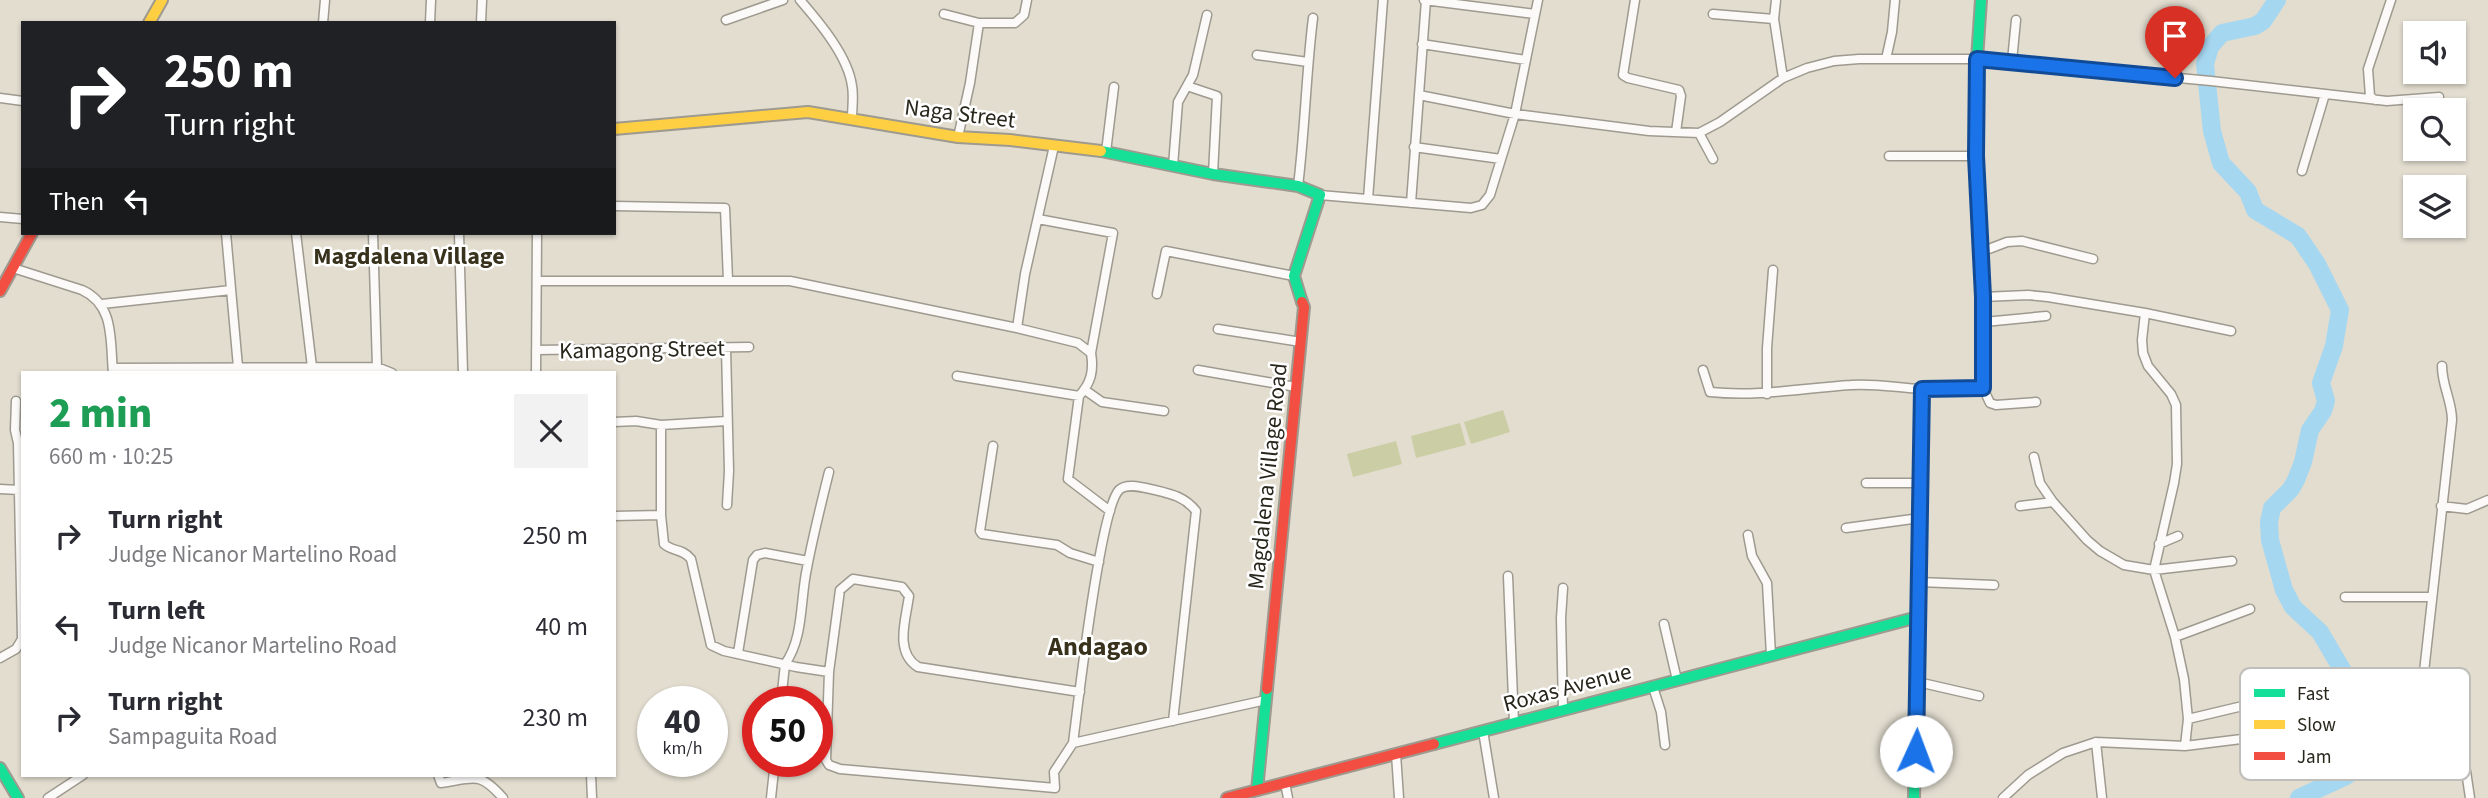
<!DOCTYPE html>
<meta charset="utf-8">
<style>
:root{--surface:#fff;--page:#f2f2f3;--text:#2b2b33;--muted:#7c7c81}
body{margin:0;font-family:"Source Sans 3",sans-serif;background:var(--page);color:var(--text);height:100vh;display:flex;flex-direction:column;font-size:26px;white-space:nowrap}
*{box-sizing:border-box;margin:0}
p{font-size:23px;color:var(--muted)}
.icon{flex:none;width:38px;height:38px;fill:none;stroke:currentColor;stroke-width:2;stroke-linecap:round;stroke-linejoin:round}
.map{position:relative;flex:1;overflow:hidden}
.sheet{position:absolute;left:21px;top:371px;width:595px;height:406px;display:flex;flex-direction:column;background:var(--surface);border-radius:0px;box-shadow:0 2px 5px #0004}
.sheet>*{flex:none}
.top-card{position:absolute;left:21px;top:21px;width:595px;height:214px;border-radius:0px;box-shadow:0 2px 5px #0004;background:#202124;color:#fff;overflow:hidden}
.controls{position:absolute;left:2403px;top:21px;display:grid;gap:14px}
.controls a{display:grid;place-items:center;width:63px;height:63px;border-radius:0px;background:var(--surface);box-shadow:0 2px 5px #0004;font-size:35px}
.speed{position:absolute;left:637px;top:686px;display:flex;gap:14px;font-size:35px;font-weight:700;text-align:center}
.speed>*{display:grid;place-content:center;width:91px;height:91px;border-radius:50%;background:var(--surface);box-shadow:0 2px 5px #0004;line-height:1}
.speed small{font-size:18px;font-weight:400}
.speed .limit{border:10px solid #d22;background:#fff;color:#111}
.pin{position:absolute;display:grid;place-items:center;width:60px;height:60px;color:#fff;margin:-72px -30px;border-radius:50% 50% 50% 0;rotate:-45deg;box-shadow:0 0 7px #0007}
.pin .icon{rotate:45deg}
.me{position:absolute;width:77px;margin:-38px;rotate:2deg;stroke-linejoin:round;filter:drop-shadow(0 0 5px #0008)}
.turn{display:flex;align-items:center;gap:24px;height:147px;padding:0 28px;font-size:32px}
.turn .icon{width:91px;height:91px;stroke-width:2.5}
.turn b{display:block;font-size:49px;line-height:60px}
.then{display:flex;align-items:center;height:66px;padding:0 28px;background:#0003;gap:14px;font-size:26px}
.round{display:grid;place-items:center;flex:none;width:74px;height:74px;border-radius:0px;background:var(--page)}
.overview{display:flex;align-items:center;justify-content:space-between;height:119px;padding:0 28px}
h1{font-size:42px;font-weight:800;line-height:52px;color:#1e9e55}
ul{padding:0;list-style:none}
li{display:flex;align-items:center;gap:21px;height:91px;padding:0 28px}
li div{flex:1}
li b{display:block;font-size:26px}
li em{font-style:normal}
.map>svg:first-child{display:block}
.green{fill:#cbcea4}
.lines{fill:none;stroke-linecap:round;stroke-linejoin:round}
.river{stroke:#a6d7f1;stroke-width:18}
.street-casing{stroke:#9e9a8f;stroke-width:11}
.fast-casing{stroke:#9e9a8f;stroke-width:14}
.slow-casing{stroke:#9e9a8f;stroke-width:14}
.jam-casing{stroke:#9e9a8f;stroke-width:14}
.street{stroke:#fbfaf8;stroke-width:8}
.fast{stroke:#16e098;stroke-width:10}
.slow{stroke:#ffcf43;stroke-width:10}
.jam{stroke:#f24e42;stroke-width:10}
.route-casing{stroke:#114b97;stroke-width:18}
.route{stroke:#1a73e8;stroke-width:12}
.labels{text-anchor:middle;stroke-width:5;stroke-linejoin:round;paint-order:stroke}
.street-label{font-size:23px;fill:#29261c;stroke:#fff}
.neighbourhood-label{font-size:24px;font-weight:bold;fill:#38311c;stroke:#fff}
.quarter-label{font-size:26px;font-weight:bold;fill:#38311c;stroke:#fff}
.key{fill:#fff;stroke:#bfbebb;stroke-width:2}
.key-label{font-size:19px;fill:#29261c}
</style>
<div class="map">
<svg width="2488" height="798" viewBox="0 0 2488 798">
<rect width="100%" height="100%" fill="#e2ddcf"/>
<!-- green -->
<path class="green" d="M1503,410L1510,432L1471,444L1464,422Z
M1460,423L1466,445L1416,458L1411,436Z
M1396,441L1402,464L1353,477L1347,454Z"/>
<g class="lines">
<!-- river -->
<path class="river" d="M2277,0L2263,21L2255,26L2222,33L2210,47L2205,64L2212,131L2221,163L2248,192L2255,210L2298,236L2317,264L2340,310L2334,346L2321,383L2326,401L2323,411L2310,430L2303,462L2296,480L2291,489L2272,508L2269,522L2270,540L2284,590L2293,607L2320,632L2353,688L2365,718
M2299,798L2346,776L2365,763L2367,728"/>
<!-- street casing -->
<g class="street-casing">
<path id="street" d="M800,0C819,22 848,56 852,86C854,96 852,108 852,119
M1424,0L1535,14
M1635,0L1623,75L1628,78L1679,90L1681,96L1676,132
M1776,0L1774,19L1783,78
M944,14L979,23
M1713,14L1774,19
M726,20L783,0
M323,23L325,0
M430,23L431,0
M481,23L482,0
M1422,44L1526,60
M1257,55L1308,62
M1886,59L1892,32L1895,0
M2012,61L2016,20
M1187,86L1217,96L1213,174
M1419,95L1515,114L1649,131L1699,133L1720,122L1783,78L1807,68L1834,61L1859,59H1977L2211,81L2387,101L2439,97
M0,98L23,101
M2375,100L2370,96L2368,69L2391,0
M1699,133L1713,159
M958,137L970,83L979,23H1015L1024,15L1027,0
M1414,147L1501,159
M1106,152L1114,87
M1889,156H1976
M1173,166L1178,102L1193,75L1207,15
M2302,171L2325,94
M1298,186C1305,130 1306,74 1313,18
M1320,195L1471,208L1482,205L1490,195L1515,114L1538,0
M1368,199L1383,0
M1411,203L1426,0
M614,206L725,208L728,280
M0,217L23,219
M1038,219L1113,233L1091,353
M226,233L238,367
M296,233L312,367
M373,233L377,367
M459,233L463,373
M1981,252L2007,242L2022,241L2093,259
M13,268L82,290C115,305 110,341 113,373
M537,281H790L1017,328L1078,343L1091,353C1094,371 1091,383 1079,396
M1157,294L1166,251L1294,276
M1983,297L2028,295L2048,297L2145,313L2231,331
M102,304L231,290
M2145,313L2142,340L2143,353L2148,366L2171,394L2176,405L2177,464L2174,483L2154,570L2175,637L2184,679L2188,719L2185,746
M1984,322L2046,316
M1017,328L1025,274L1054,146
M1218,329L1301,342
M726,348L729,471L727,505
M536,350L749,347
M113,368L377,367L392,373
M1198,370L1296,387
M1703,370L1710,392C1758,397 1804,388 1851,385C1874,383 1899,388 1922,389
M536,373L537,233
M957,376L1079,396L1068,479L1110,511
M1983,388L1990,403L1996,405L2036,402
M1085,390L1102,402L1164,411
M1767,394V348L1773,270
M614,422L636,421L661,425L727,421
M661,425V515L664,544C673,552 682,548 691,559L711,645L724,651L796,667L829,672
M993,446L980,531L982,534L1057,545L1070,553L1099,562
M2034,457L2040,483L2053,502L2087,540L2100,551L2124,565L2154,570L2232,561
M1866,483H1921
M0,489L19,490
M2020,506L2053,502
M2441,506L2467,509L2488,500
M614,516L661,515
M1846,528L1920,518
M1748,535L1752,556L1767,583L1771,655
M2159,544L2178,536
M1508,576L1514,723
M1919,582L1994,585
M1563,588L1561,618L1563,710
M2345,597H2432
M1664,624L1677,680
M2175,637L2250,609
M738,653L753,560L757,555L765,553L808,561
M0,658L16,649L22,639L18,443L15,430L16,401
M785,664C804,638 800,599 807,568C813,536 821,504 829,472
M1918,682L1979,696
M1653,687L1661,712L1665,745
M1080,692L918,667C894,652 906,619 909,596L902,587L853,579L840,590L829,672L826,760L829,765L840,769L1055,788L1054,772L1073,743L1266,700
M781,702L785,664
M2419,717L2452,751L2466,771L2470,798
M2188,719L2251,704
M1483,731L1494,798
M2300,733L2304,759
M2096,742L2102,798
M1073,743C1078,705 1100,509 1119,490C1127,482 1145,488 1155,490C1172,494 1185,497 1196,511L1173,721
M1396,754L1399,798
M438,775L441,783C475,778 479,771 503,798
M591,775L592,798
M1285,783L1288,798
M48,798L83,775
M771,798L775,761
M2003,798L2028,775L2063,753L2096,742L2185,746L2419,717L2452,420C2452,401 2442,386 2442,366"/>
</g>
<!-- fast casing -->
<g class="fast-casing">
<path id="fast" d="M1101,151L1213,174L1298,186L1320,195L1294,276L1302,302
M1977,181V59L1981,0
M1434,744L1918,617
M0,768L18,798
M1257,790L1267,689
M1914,798L1921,437"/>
</g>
<!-- slow casing -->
<g class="slow-casing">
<path id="slow" d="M149,23L162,0
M614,129L808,112L958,137L1010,140L1101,151
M1921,437L1922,389L1983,388V297L1977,181"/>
</g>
<!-- jam casing -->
<g class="jam-casing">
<path id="jam" d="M0,291L32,233
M1267,689L1304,307L1302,302
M1227,798L1434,744"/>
</g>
<!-- street -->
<use href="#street" class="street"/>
<!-- fast -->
<use href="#fast" class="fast"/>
<!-- slow -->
<use href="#slow" class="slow"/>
<!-- jam -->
<use href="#jam" class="jam"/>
</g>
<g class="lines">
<!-- route casing -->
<g class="route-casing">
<path id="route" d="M1916,751L1922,389L1983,388V297L1976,156L1977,59L2175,78"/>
</g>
<!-- route -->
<use href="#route" class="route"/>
</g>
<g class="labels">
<!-- street labels -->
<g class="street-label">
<text transform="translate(960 113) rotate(7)" y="8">Naga Street</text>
<text transform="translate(642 349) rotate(-1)" y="8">Kamagong Street</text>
<text transform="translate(1267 476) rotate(-84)" y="8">Magdalena Village Road</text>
<text transform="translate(1567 687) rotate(-15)" y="8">Roxas Avenue</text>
</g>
<!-- neighbourhood labels -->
<g class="neighbourhood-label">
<text x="409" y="264">Magdalena Village</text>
</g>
<!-- quarter labels -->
<g class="quarter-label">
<text x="1098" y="655">Andagao</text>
</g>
</g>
<!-- legend -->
<rect x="2240" y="668" width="230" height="112" rx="10" class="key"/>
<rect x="2254" y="689" width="31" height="8" fill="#16e098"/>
<rect x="2254" y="720" width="31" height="9" fill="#ffcf43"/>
<rect x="2254" y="752" width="31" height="8" fill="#f24e42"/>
<g class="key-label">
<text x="2297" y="700">Fast</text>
<text x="2297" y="731">Slow</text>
<text x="2297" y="763">Jam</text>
</g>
</svg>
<div class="controls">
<a><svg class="icon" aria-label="sound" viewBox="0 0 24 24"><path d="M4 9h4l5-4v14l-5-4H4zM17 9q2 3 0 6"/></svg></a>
<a><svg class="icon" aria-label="search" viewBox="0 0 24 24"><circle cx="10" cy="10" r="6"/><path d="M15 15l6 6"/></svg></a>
<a><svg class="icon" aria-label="layers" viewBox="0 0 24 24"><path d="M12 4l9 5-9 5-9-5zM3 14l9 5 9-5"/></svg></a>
</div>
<div class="speed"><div>40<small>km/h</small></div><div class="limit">50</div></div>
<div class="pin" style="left:2175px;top:78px;background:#d93025"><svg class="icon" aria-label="arrive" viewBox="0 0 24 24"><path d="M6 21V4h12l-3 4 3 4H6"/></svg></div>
<svg class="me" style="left:1916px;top:751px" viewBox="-20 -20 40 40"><circle r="19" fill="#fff"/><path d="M0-13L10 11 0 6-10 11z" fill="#1a73e8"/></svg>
<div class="top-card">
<div class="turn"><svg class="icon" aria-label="right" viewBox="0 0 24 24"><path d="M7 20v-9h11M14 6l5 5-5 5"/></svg><div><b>250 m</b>Turn right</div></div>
<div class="then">Then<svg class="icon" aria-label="left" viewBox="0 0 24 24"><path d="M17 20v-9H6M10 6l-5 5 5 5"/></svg></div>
</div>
<section class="sheet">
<div class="overview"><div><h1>2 min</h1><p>660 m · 10:25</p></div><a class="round"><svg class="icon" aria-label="close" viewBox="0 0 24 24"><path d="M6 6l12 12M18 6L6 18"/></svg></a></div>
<ul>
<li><svg class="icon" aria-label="right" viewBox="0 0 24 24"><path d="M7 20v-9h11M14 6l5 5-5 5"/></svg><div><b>Turn right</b><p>Judge Nicanor Martelino Road</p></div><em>250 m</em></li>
<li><svg class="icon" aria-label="left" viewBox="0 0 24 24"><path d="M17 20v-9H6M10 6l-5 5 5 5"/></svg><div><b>Turn left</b><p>Judge Nicanor Martelino Road</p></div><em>40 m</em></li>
<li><svg class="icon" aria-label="right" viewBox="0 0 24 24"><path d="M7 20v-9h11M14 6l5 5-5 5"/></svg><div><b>Turn right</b><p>Sampaguita Road</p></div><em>230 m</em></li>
</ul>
</section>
</div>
